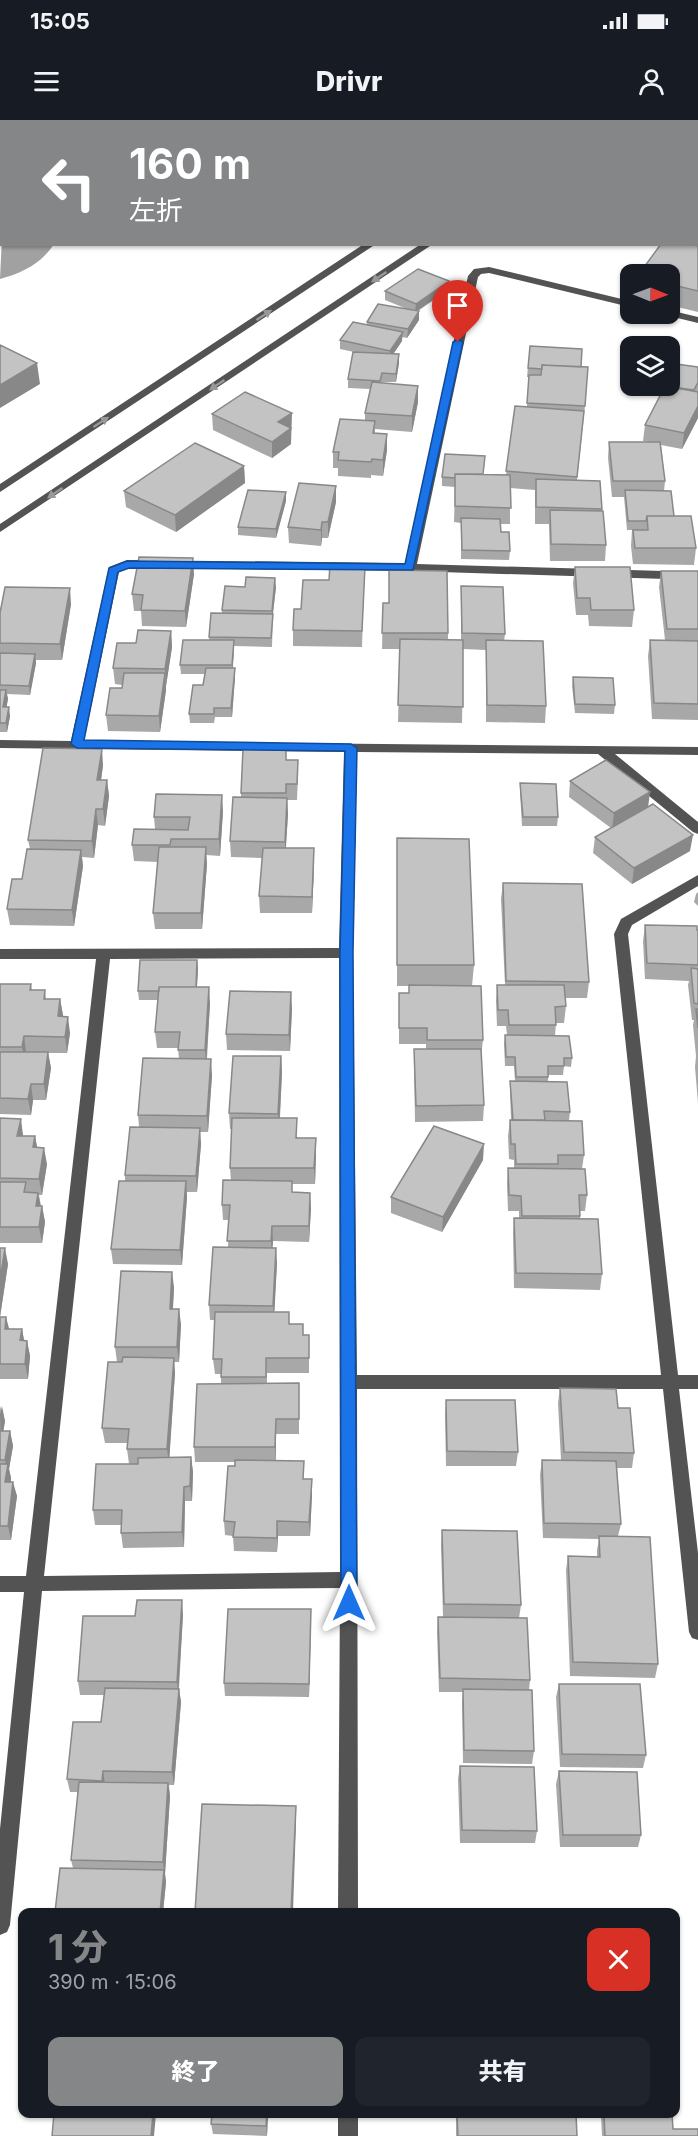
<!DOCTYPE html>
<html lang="ja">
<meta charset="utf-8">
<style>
:root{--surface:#171b24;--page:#20242c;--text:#f1f3f6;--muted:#9ea1a6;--accent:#858687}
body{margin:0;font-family:Inter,"Noto Sans JP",sans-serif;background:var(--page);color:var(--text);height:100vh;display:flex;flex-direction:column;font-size:22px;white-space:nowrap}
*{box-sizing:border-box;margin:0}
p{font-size:20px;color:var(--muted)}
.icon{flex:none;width:33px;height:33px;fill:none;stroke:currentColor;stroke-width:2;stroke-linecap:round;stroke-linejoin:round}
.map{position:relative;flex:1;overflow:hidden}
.panel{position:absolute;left:18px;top:1788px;width:662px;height:210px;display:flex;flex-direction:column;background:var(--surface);border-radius:12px;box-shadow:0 2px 4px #0004}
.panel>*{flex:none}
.guide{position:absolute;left:0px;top:0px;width:699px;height:126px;box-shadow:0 2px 4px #0004;background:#858687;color:#fff;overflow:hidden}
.needle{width:39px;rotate:91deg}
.tools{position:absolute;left:620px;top:144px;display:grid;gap:12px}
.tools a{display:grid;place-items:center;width:60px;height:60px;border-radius:12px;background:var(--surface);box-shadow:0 2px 4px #0004;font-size:30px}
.pin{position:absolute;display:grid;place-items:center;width:51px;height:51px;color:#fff;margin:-62px -26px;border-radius:50% 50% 50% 0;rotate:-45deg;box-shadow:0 0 6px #0007}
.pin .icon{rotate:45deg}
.me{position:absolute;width:66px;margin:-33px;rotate:0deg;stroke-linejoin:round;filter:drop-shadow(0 0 4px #0008)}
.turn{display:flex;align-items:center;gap:21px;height:126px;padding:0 30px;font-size:27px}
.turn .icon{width:78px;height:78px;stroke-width:2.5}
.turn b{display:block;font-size:42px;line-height:51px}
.round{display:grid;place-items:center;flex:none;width:63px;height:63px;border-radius:12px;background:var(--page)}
.headline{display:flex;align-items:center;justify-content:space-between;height:102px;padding:0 30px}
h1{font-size:36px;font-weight:800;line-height:45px;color:var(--accent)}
.cta{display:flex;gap:12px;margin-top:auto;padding:12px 30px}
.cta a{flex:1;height:69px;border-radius:12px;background:var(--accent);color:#fff;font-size:24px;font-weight:800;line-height:69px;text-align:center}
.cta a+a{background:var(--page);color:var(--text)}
.status{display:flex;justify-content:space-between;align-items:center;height:42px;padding:0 30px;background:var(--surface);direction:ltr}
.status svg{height:16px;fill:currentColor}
header{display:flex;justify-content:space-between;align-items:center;height:78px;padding:0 30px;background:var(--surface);font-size:27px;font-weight:800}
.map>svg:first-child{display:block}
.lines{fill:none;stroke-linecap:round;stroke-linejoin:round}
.river{fill:#a1a1a1;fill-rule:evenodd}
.minor{fill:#535353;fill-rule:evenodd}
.wall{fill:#a8a8a8}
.shaded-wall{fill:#888}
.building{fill:#c3c3c3;stroke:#888;stroke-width:1.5}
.oneway{fill:#989898}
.route{fill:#1a73e8;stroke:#114b97;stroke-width:1.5}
</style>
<div class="status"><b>15:05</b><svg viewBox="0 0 49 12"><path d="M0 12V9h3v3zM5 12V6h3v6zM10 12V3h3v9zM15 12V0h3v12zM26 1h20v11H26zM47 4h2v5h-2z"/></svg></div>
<header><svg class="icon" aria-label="menu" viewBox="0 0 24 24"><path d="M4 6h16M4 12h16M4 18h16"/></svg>Drivr<svg class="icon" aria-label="person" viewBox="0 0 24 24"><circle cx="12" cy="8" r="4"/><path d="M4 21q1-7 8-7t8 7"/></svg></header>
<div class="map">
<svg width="698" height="2016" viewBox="0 0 698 2016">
<rect width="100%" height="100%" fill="#fff"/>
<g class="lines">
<!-- river -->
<path class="river" d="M222,0H275L221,2Z
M2,116V124H54C41,144 22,153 0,159Z"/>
<!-- minor -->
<path class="minor" d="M212,0H223L211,2Z
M550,0H561L549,2Z
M612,0H623L611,2Z
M2,107V114H0V108Z
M364,124H376L0,372V364Z
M421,124H433L0,412V404Z
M489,147L630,181V187L489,153L481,154L478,157L417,444L698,452V460L410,451L129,448L119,452L84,621L698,627V635L615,634L698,702V714L693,712L598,634L357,632L353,833L357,1255H661L614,814L621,799L698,755V766L632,805L628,814L678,1255H698V1269H679L698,1433V1520L692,1518L689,1512L663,1269H357L358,1792H338L340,1468L42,1471L10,1805L7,1812L0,1815V1709L24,1472H0V1456H26L96,839H0V829L339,828L344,632L0,628V620L71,621L109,447L127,440L405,443L468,156L474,149ZM339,838L340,1452L44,1456L110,839Z
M669,190L698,197V203L665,195L664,194H669Z
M338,1994H358V2016H338Z"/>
</g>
<!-- wall -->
<path class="wall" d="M698,126V192L669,185V154Z
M449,161L448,170L418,191H419V200L407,218L402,217V221L393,234L399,243L396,262H382L381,263L418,266V282L412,312L375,309V313L387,314V330L383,356L371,355V358L338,356V348H333V332L365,300V293L370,269L348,268V259L354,232L340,229V220L367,205V202L407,189L385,180V171Z
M530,226L581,247L585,286L577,360L602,389L606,425L605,441H550L549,404H535V370L510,368V404H500L501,412L510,431L509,440L461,439V403L454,402L455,367L442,366V357L484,354L506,355L515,286H527L529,257H527Z
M698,247V298L682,329L661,325L665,361L664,371L674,396L696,428L694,445L633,444L631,426L632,410H627L624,377H612L608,338L609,322H649L643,321L645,305L661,274L650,272L651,266H669Z
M212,294L292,309L291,310V324L272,338L213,310Z
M244,346L245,363L176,412L126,387L124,371Z
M286,381L276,418L238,415V407Z
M336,382L328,418H322L321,426L289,423L288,407Z
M575,447L634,490L632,507L589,506L588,495H576L573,463Z
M661,451H698V600L652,599L648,536L650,520H665L659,467Z
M194,454L186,507L142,506L141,491H134L132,474Z
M364,462L362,527L293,526V510L301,489Z
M461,466L505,514L504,521L546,586L545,603L486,602V530L463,529L462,603L398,602L400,529H382L383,483L448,513V520H461Z
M276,467L273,494L272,527L234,526L233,548L235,557L232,597H215L214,603H190L189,594L203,565L205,554H181L180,545L209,520V517L222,493V490Z
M71,484L62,540H36V543L30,575L7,574L8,579L6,587L10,596L7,612H0V493Z
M171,511L172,527L166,566V570L160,612L108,611L106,595L122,568V565L115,564L113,548L136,523Z
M573,557L615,585L614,594L575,593L572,566Z
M286,640H298V656L297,680H287L288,694L286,728L314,745L312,793H260L259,776L262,738L231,737L230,721L241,677V673Z
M103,645L101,660H107L109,676L105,706L98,705L94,738L82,737L83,746L74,806L10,805L7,789L22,759L30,729L28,720Z
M570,661L648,687L690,731L632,764L593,733L595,717L611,708L569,677Z
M520,663L558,697L557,706H522L520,672Z
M223,691L220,736L206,735L207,744L202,809H155L153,793L158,742L134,741L132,725L155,709L154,697Z
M397,718L474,845L472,866L483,920L481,936L484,985L483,1001L415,1002L414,945V929H426V924H399V873H409V866H397Z
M503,763L589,862L587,878H565L566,886L564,903H556L555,916L572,938L571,947L564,946L563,955H548V962L570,992L569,1000L584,1035L582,1049L587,1075L585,1091H580V1099L602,1154L600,1170L514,1168L513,1113L514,1098H519V1091H508L507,1064L508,1048H514V1040L509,1039L508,1016L510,1000H511L510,970V961H515L514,946H505L504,924L505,915H507L506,906H497L496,881L497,865H505L501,779Z
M698,772V786L694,782L696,774Z
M645,805L698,810V983L695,947L696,936L693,905L694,900H692L688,865L689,861L645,859L643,821Z
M197,840L198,849L197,867L210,883L207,939L212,955L208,1012H200L201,1024L197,1072H187V1077L182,1145L113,1144L111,1129L125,1061V1055L139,1007L138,995L179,939L178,928H157L155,912L158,880H139L138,871Z
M0,864H31L32,870H45L46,879H60L63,896L70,913L67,933H48L51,948L46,980H33L31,995L0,994Z
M292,888L290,931L227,930L226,914Z
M281,936L282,952L280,998L298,1018L316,1034L315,1064H292V1072L311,1088L309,1122L273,1121L272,1128L277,1143L274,1192L303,1215H309V1253H267V1263H299V1314H276V1341L304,1359L312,1374L310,1416H278L277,1432L234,1431L233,1416L225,1415L224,1401L235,1342H195L194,1327L221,1263V1254H215L213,1239L215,1200H210L209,1185L228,1127L229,1100H223L222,1085L231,1061L230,1048L232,1009H230L229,993Z
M0,998L23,1016H35L37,1028L47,1044L42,1075H39L41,1086H42L45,1102L42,1123H0Z
M483,1040L442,1112L391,1093V1077Z
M0,1128L8,1144L0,1197L9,1209H22L24,1221H27L30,1236L28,1259H0Z
M174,1167L173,1189L181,1204L179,1242H174L175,1253L169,1338L191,1337L193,1352L192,1381H185L184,1427L123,1428L121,1413V1405H95L93,1390L129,1344L127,1329V1323H105L102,1308L117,1242L115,1227Z
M560,1268L618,1288L634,1333L632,1348H617L621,1404L618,1416L658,1544L655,1558L570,1556L566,1450L568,1436L597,1437V1430L599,1419L543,1418L540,1355L542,1340H561L558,1283Z
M446,1280L518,1332L516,1346H446L445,1295Z
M0,1286L5,1301L3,1311H10L13,1326L9,1349L11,1358V1362L17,1376L11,1420H0Z
M442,1410L521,1485L519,1498L530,1560L529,1570L534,1631L532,1644L463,1643L462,1582L463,1572H439L437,1511L438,1497H443L441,1425Z
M311,1489L309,1577L225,1576L224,1563Z
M183,1494L179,1569L181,1582L174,1665H169L170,1676L165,1754L166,1762L163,1792H55L73,1748L71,1740L78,1672H70L67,1659L101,1602L104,1575H80L78,1561L135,1496Z
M559,1564L646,1635L643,1648L560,1647L556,1577Z
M460,1646L537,1711L535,1723H460L458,1659Z
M559,1651L641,1715L638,1727H560L556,1664Z
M212,1994H268L267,2016L213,2014L211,2004Z
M456,1994H576L577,2016H456Z
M601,1994H672L673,2009L698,2016H602Z"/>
<!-- shaded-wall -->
<path class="shaded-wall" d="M160,0H169V2H157Z
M2,71V88L0,89V72Z
M449,161L448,170L415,192L416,184Z
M419,191V200L407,218L408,209Z
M403,212L402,221L390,239V231Z
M399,234V243L396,262V254Z
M37,243L40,264L0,288V265Z
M418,266V282L412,312V296Z
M698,286V298L682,329L684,313Z
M292,293L291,324L272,338V322L278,302Z
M387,314V330L383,356V340Z
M244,346L245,363L176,412L175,395Z
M336,366V382L328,418V402Z
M286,372V381L276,418V409Z
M322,402V418L321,426V410Z
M193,438L194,454L186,507L185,491Z
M275,458L276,467L272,500V491Z
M70,468L71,484L62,540L60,524Z
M171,511L172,527L166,566L165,549Z
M234,520V529L232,554V545Z
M35,534L36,543L30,575L29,566Z
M235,548V557L232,597L231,588Z
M165,553L166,570L160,612L159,596Z
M6,570L8,579L5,596L3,587Z
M9,587L10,596L7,612L6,603Z
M102,629L103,645L99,676L97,660Z
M107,660L109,676L105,706L103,689Z
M650,672L648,688L612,709L614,693Z
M222,675L223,691L220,736L219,719Z
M287,678L288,694L285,738V722Z
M96,689L98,705L94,738L92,721Z
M693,715L690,731L632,764L634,748Z
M206,727L207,744L202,809L201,793Z
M314,728V745L312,793V777Z
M81,730L83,746L74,806L72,790Z
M197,840L198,849L196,880L195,871Z
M209,867L210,883L206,946L205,930Z
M291,872L292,888L290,931L289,915Z
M60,879L63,895L60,912L58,896Z
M68,897L70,913L67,933L65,917Z
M24,916L26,932L25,943L22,927Z
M48,932L51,948L46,980L44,964Z
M281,936L282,952L279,1010L278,994Z
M211,939L212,955L208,1012L207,996Z
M31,964L33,980L31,995L28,979Z
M21,999L23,1015L20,1031L17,1016Z
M200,1008L201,1024L197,1072L196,1056Z
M35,1016L38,1032L33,1027Z
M316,1018V1034L315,1064L314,1048Z
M484,1024L483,1040L442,1112L443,1097Z
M44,1028L47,1044L42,1075L39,1059Z
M186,1061L187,1077L182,1145L180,1130Z
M38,1073L41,1088L36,1086Z
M310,1073L311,1088L309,1122V1106Z
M42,1086L45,1102L42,1123L39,1107Z
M272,1106L273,1121L272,1137L271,1121Z
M5,1128L8,1144L0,1197V1160Z
M276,1128L277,1143L274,1201L273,1186Z
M172,1152L174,1167L172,1204L170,1189Z
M179,1189L181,1204L179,1242L177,1227Z
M6,1197L10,1212L5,1209Z
M22,1209L25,1225L20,1220Z
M27,1221L30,1236L28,1259L25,1244Z
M174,1238L175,1253L169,1344L167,1329Z
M2,1286L5,1301L1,1326L0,1295Z
M276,1299V1341L275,1327Z
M10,1311L13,1326L9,1349L11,1358L9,1376L5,1362L7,1350L5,1340Z
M191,1337L193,1352L192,1381L190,1366Z
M312,1359V1374L310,1416L309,1402Z
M13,1362L17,1376L11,1420L8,1406Z
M184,1367L185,1381L184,1427L182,1412Z
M277,1401L278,1416L277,1432Z
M182,1480L183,1494L178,1576L177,1562Z
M311,1489V1503L309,1577V1564Z
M179,1569L181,1582L174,1665L172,1652Z
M103,1651L105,1664V1673L102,1661Z
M168,1663L170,1676L165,1754L166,1762L163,1792H160L164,1751L163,1742Z
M296,1686V1703L293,1792H291Z
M153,1994H156L154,2016H151Z
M267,1994H268L267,2016L266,2006Z"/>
<!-- building -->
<path class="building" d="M118,0H160L157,2H115Z
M346,0H410L412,1L343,2Z
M643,0H698V25V2H641Z
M0,55L2,56V71L0,72Z
M661,124H693L698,126V171L669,164V154H639Z
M418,149L449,161L416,184L385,171Z
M378,184L419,191L408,209L367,202Z
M353,202L403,212L390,231L340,220Z
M0,225L37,243L0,265Z
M530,226L582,229L581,247L542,245V249L528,248Z
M353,232L399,234L396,254L382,253L380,261L348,259Z
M669,243L698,247V264H697L694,270L665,266H669Z
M542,245L588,247L585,286L527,283L529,255H541Z
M372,262L418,266L412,296L365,293Z
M665,266L698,272V286L684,313L645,305Z
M245,272L292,293L278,302L291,308L272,322L212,294Z
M515,286L584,291L577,357L506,351Z
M340,299L375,301L373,313L387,314L383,340L372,339L371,342L338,340L339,332H333Z
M609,322H660L665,361H613Z
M195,323L244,346L175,395L124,371Z
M445,334L485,336L483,354H455V358L442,357Z
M455,354L510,355L511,388L455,386Z
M536,359L600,361L602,389L536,387Z
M299,363L336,366L328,402H322L321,410L288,407Z
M248,370L286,372L276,409L238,407Z
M625,370L671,371L674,396H647L646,401H628Z
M550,390L603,391L606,425L551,424Z
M647,396H691L696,428H635L633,410H648Z
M461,398L500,399L501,412H509L510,431L462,430Z
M139,437L193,438L185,491L141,490L143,475L132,474Z
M330,445L365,446L362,511L293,510L294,489H301L303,460H329Z
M575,447H630L634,490H591L590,478H577Z
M389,450L447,451L448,513H382L383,483H389Z
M661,451H698V509H667Z
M246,457L275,458L272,491L222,490L225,466L245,467Z
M461,466L503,467L505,514L462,513Z
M5,467L70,468L60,524L0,523V493Z
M211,493L273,494L271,518L209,517Z
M138,510L171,511L165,549L113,548L117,523H136Z
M400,519L463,520V587L398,585Z
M183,520H234L232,545H180Z
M486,520L543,521L546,586L487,585Z
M650,520L698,521V584L654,583Z
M0,533L35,534L29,566L0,565Z
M206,548H235L231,588H214V594H189L193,565H203Z
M124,553H165L159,596L106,595L110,568H122Z
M573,557L613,558L615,585L575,584Z
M0,570H6L3,587H9L6,603H0Z
M43,628L102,629L97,660H107L103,689H96L92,721L28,720Z
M243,629H286V640H298L297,664H286V673H241Z
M606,640L650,672L614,693L570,661Z
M520,663L556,664L558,697H523Z
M156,674L222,675L219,719H171L170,725H132L134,709L188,710L190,697H154Z
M233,677L287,678L285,722L230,721Z
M653,684L693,715L634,748L595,717Z
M397,718L469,719L474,845H397Z
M159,727H206L201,793H153Z
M263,728H314L312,777L259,776Z
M27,729L81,730L72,790L7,789L12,759H22Z
M503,763L582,764L589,862L506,861Z
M645,805L697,806V810H698V845L647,843Z
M140,840H197L196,867H159V871H138Z
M691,848L698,849V884L694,883Z
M0,864H31L30,870H45L44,879H60L58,896L68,897L65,917L24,916L22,927H0Z
M409,865L481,866L483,920H427V908H399V873H409Z
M497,865H564L566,886L555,887L556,905H509L508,890H498Z
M159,867H209L205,930H178L180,912H155Z
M230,871L291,872L289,915L226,914Z
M696,889H698V908Z
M505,915L569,916L572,938H564V946H548V957H516L515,937H506Z
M414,929H481L484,985L416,986Z
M0,932H48L44,964H31L28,979L0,978Z
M233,936H281L278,994L229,993Z
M143,938L211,939L207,996L138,995Z
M510,961L567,962L570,992L544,991L545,1000H513Z
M0,998L21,999L17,1016H35L33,1027L44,1028L39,1059L0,1058Z
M232,998H297L296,1018H316L314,1048H230Z
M510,1000L582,1001L584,1035H558V1044H516L515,1024H511Z
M434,1006L484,1024L443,1097L391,1077Z
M130,1007L200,1008L196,1056L125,1055Z
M508,1048L585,1049L587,1075H579L580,1096H522L521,1076L509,1075Z
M223,1060L292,1061V1072L310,1073L309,1106H272L271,1121H227L230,1085H222Z
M119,1061H186L180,1130L111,1129Z
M0,1062H26L24,1072L38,1073L36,1086H42L39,1107H0Z
M514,1098L598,1099L602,1154L516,1153Z
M213,1127L276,1128L273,1186L209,1185Z
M0,1128H5L0,1160Z
M121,1151L172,1152L170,1189H179L177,1227H115Z
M215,1192H289V1204H303V1215H309V1238H266V1257H221L222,1239H213Z
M0,1197H6L5,1209H22L20,1220L27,1221L25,1244H0Z
M123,1237L174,1238L167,1329H127L129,1309L102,1308L108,1242H122Z
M299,1263V1299H276L275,1327H194L197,1264Z
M560,1268L616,1269L618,1288H630L634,1333L564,1332Z
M446,1280H515L518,1332L447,1331Z
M0,1311H10L5,1340H0Z
M191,1337L190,1366L184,1367L182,1412L121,1413L122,1390H93L96,1344H138V1338Z
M235,1340L304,1341L303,1359H312L309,1402L277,1401V1418L233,1417L235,1402L224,1401L228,1346H235Z
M542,1340L616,1341L621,1404L544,1403Z
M0,1344H8L5,1362H13L8,1406H0Z
M442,1410L517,1411L521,1485L444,1484Z
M599,1416L650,1417L658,1544L573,1542L568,1436L600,1437Z
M137,1480H182L177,1562L78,1561L83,1496H135Z
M228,1489H311L309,1564L224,1563Z
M438,1497L527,1498L530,1560L440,1558Z
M559,1564H640L646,1635L562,1634Z
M105,1568L179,1569L172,1652L103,1651L102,1661L67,1659L73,1602H101Z
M463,1569L532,1570L534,1631L464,1630Z
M460,1646L534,1647L537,1711L462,1710Z
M559,1651L637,1652L641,1715H563Z
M79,1662L168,1663L163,1742L71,1740Z
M202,1684L296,1686L291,1792H195Z
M60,1748L164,1750L160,1792H55Z
M54,1994H153L151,2016H52Z
M212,1994H267L266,2006L211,2004Z
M457,1994H576L577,2016H458Z
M604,1994H672L673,2009H698V2016H605Z"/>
<!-- one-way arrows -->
<defs><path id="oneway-solid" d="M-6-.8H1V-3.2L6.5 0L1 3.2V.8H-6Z" transform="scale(1.5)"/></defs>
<g class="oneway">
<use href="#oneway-solid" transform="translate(379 157) rotate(146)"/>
<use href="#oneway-solid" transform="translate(264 195) rotate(-33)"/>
<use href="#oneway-solid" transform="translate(217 265) rotate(146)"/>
<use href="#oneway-solid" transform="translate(101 302) rotate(-33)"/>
<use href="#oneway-solid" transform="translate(55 373) rotate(146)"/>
</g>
<!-- route -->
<path class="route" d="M458,219L463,222L413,450L129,448L118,452L84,620L351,624L357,628L353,832L357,1483L354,1489L349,1491L343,1489L341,1483L340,832L345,631L77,628L71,624L109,448L127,441L405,444L453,222Z"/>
</svg>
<div class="tools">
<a><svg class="needle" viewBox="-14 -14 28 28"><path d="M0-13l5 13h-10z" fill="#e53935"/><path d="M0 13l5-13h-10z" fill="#9ea1a6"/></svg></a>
<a><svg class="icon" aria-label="layers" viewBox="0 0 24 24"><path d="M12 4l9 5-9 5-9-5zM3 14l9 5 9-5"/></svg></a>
</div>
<div class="pin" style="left:458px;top:222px;background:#d93025"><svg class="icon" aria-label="arrive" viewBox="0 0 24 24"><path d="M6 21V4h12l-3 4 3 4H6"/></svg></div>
<svg class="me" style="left:349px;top:1483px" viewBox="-20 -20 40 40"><path d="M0-17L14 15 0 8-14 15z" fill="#1a73e8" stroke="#fff" stroke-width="4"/></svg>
<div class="guide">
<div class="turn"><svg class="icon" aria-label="left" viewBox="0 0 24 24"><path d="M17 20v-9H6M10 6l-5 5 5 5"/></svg><div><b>160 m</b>左折</div></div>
</div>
<section class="panel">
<div class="headline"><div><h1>1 分</h1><p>390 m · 15:06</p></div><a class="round" style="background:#d93025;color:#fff"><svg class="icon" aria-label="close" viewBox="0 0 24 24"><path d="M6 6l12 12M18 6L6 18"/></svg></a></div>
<div class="cta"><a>終了</a><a>共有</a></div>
</section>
</div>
